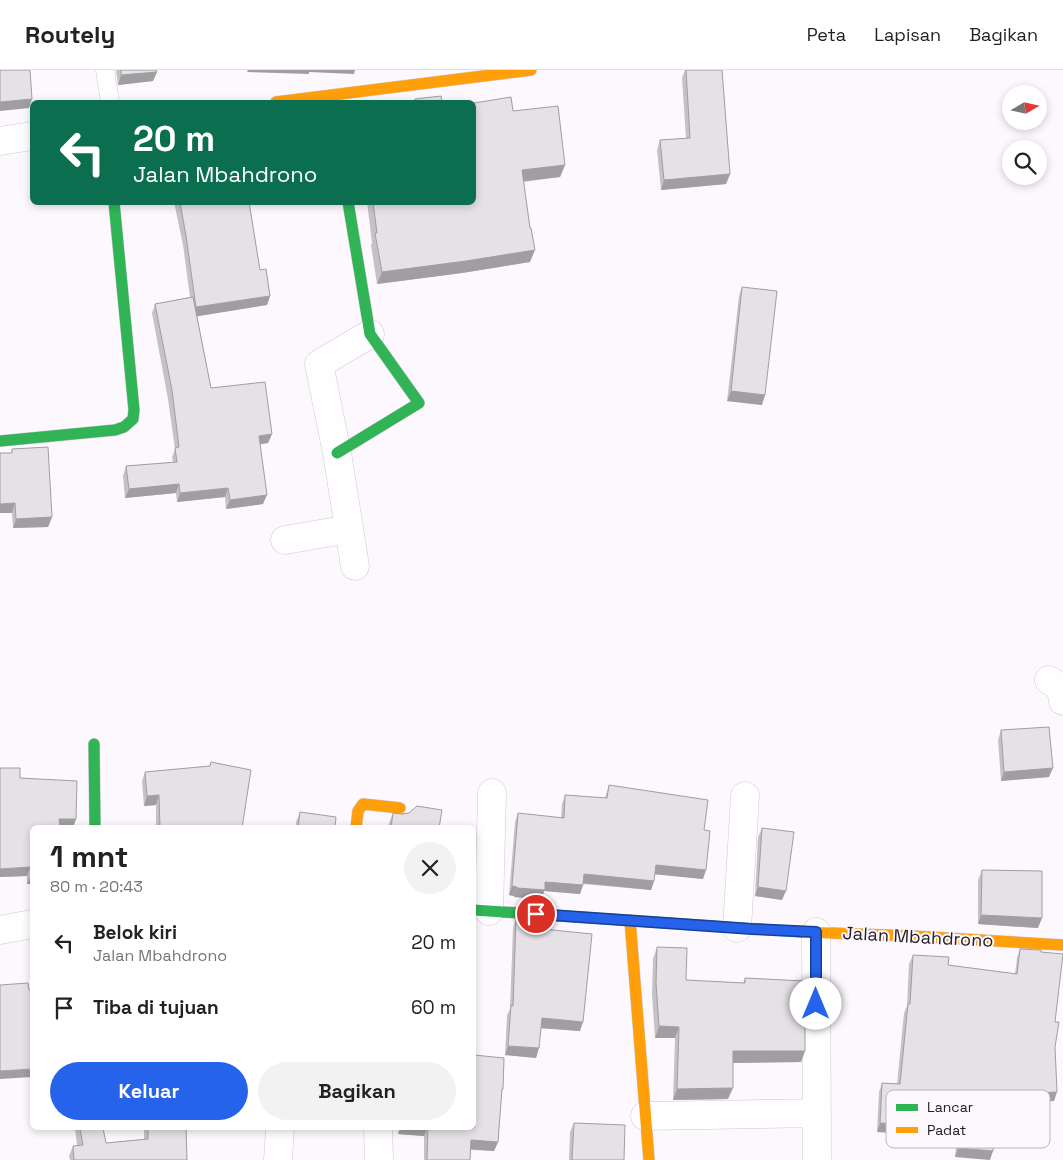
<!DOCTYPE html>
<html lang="id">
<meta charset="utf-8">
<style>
:root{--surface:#fff;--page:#f2f2f2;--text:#222;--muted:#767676;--line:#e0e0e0;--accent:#2563eb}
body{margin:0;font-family:"Space Grotesk",sans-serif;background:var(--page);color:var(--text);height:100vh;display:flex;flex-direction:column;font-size:19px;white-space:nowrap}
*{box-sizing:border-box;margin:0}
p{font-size:16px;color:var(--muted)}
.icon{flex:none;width:28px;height:28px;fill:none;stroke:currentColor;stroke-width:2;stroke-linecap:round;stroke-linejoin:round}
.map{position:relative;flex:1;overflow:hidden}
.drawer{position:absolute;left:30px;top:755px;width:446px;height:305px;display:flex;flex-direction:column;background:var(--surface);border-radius:8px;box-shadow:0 2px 8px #0003}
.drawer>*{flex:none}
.top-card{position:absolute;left:30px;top:30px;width:446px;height:105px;border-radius:8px;box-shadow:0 2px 8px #0003;background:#0b6e4f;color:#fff;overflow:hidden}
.needle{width:32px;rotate:81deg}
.buttons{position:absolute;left:1002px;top:15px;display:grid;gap:10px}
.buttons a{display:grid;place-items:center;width:45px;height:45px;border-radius:50%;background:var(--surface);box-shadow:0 2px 8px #0003;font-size:25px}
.pin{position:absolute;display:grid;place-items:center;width:42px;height:42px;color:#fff;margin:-21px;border:2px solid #fff;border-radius:50%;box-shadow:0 1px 5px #0007}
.me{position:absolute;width:55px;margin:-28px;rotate:0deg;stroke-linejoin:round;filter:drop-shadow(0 0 4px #0008)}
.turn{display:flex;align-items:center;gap:18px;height:105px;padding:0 20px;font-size:22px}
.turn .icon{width:65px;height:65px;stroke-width:2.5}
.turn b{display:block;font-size:35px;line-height:42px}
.round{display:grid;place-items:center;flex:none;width:52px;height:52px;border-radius:26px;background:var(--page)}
.head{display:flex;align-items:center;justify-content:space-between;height:85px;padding:0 20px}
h1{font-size:30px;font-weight:700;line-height:38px}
.button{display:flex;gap:10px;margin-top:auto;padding:10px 20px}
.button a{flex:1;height:58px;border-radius:30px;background:var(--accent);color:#fff;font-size:20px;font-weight:700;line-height:58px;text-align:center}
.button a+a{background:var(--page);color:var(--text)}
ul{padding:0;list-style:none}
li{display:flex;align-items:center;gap:15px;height:65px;padding:0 20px}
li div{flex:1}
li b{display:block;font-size:19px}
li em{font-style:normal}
header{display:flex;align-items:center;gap:30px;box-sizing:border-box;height:70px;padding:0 25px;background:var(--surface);border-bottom:1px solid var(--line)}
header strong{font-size:24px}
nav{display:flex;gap:28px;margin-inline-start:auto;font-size:18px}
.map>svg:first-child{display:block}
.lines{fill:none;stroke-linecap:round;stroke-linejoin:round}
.lane-casing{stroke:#cec9cf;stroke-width:19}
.street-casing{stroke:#cec9cf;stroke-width:29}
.fast-casing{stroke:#cec9cf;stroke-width:12}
.slow-casing{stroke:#cec9cf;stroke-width:12}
.lane{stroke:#fffeff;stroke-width:18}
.street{stroke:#fffeff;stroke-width:28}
.fast{stroke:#30b455;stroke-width:11}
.slow{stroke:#ff9f0a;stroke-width:11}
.wall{fill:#c5c2c6}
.shaded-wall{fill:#a09ea1}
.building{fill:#e5e1e6;stroke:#a09ea1}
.route-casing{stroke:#184099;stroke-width:12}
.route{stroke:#2563eb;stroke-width:9}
.labels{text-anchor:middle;stroke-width:4;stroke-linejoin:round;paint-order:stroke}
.street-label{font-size:18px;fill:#252026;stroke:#fdf7fe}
.key{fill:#fdf7fe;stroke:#bcb6bd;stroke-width:1}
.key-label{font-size:14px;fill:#252026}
</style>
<header>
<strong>Routely</strong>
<nav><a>Peta</a><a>Lapisan</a><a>Bagikan</a></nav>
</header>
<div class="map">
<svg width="1063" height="1090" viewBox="0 0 1063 1090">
<rect width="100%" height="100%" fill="#fcf8fd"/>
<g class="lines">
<!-- lane casing -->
<g class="lane-casing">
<path id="lane" d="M105,0L110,32"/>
</g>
<!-- street casing -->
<g class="street-casing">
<path id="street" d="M0,71L32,66
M285,470L349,459
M355,496L337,383L319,294L370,264
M1049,610L1061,618L1063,631
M489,841L492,723
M737,858L745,726
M0,860L32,854
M816,862L817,1090
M645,1046L817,1043
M378,1058L379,1090
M278,1090L280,1058"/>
</g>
<!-- fast casing -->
<g class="fast-casing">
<path id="fast" d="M0,371L115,360L124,357L133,349L134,340L114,132
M337,383L419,333L370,264L348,132
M94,674L95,758
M474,840L802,862"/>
</g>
<!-- slow casing -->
<g class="slow-casing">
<path id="slow" d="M276,32L531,0
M356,758L358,741L363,734L400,738
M630,850L649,1090
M802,862L912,866L1063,875"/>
</g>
<!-- lane -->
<use href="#lane" class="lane"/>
<!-- street -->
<use href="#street" class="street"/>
<!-- fast -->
<use href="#fast" class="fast"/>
<!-- slow -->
<use href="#slow" class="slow"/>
</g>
<!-- wall -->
<path class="wall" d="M116,0H156L157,2L153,11L118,15Z
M685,0H722L730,104L726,114L661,120L657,80L660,70L686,68L682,8Z
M513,41L565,95L560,107L523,112L530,192L462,203L377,214L371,175L372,173L367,132H474Z
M174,132H249L260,200L270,226L267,235L197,246L211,318L272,364L268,373L260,374L263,434L226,439L225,427L177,432L176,423L125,428L123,406L126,396L173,392L172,387L175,379L168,329L152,243L155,234L190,227L183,175Z
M742,217L762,335L727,331L739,226Z
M12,379L52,447L48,457L13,458L12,443H0V383H11Z
M1001,660L1049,707L1001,711L998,670Z
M211,692L242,758H156V735L144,736L142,711L145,702L209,697Z
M0,698L20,708L32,758V814H27V806L0,807Z
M609,715L704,760L703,809L655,804L654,811L651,820L583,814L580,824L544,821L542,829L514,827V826L509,825L515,752L518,743L561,748L562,734L565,725L605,728Z
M300,742L335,758H296V752Z
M393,743L402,744L439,758H388L389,753Z
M762,758L782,830L755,826L758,767Z
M982,800L1038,858L978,854V810Z
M516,849L543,859L580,961L541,958L536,988L505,985L507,945L510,939L513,858Z
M657,877L686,910L743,913L745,908L801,951L805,981L801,992L733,993L728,1029L673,1030L675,968H655L652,924L653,889Z
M1020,879L1055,952V977L1054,1031L998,1034L955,1087L957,1066L877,1062L879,1022L882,1013L897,1014L904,943L907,936L909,894L913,885L948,895L1015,904L1017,888Z
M503,1019L501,1023L498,1072L494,1081L471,1080L470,1090H424V1066L398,1064L399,1058H474Z
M574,1053L624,1090H569L570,1062Z
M75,1058H103L106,1073L144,1069V1058H186L187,1090H70L69,1086L73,1076L77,1075Z"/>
<!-- shaded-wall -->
<path class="shaded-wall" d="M248,0H355L354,4L309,2V4L247,2Z
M157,2L153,11L118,15L121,5Z
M32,29L29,38L0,41V32Z
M565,95L560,107L517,112L522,100Z
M730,104L726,114L661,120L664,110Z
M535,180L530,192L462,203L377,214L382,202Z
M270,226L267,235L193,247L196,237Z
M731,321L765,325L762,335L727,331Z
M272,364L268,373L256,375L259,366Z
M179,414L176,423L125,428L129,419Z
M228,418L225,427L177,432L180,423Z
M267,425L263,434L226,439L230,430Z
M15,433L12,443H0V434Z
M52,447L48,457L13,458L16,449Z
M1053,698L1049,707L1001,711L1004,702Z
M159,725L156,735L144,736L147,726Z
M59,749H76L73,758H56Z
M656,795L706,800L703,809L652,804Z
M30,797L27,806L0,807V799Z
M584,804L654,811L651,820L581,813Z
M31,805H32V814H27Z
M545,812L583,815L580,824L544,821L542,829L514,827L517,818Z
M512,816L517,817L514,826L509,825Z
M758,817L786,821L782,830L755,826Z
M981,845L1042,848L1038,858L978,854Z
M542,948L583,952L580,961L538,958Z
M659,956L679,957L675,968H655Z
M508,976L539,978L536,988L505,985Z
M733,981H805L801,992L729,993Z
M32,999V1007L0,1009V1001Z
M733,1018L728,1029L673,1030L677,1019Z
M1057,1022L1054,1031L995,1034L998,1025Z
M880,1053L960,1057L957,1066L877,1062Z
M401,1058H427L424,1066L398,1064Z
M471,1070L498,1072L494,1081L468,1079Z
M958,1078L993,1081L990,1090L955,1087Z"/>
<!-- building -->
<path class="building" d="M0,0H30L32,29L0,32Z
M121,0H156L157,2L121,5Z
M686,0H722L730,104L664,110L660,70L690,68Z
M441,26L442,32H415V29Z
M511,27L513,41L558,36L565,95L522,100L530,158H531L535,180L466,191L382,202L375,163H377L373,132H474V33Z
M180,132H249L260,200L266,199L270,226L196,237L186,166Z
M742,217L777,221L765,325L731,321Z
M193,227L211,318L265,312L272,364L259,366L267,425L230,430L228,418L180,423L179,414L129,419L126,396L177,392L175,378L179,377L172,320L155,234Z
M48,377L52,447L16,449L15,433L0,434V383H12V379Z
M1049,657L1053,698L1004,702L1001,660Z
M211,692L251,700L242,758H160L159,725L147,726L145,702L210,696Z
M0,698H20V708L77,711L76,749H59L60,758H32V805H31L30,797L0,799Z
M609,715L708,730L704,760L710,761L706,800L656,795L654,811L584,804L583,815L545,812V820L517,818V817L512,816L518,743L564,748L565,725L607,728Z
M417,736L442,740L439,758H391L393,743L402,744L409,743Z
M300,742L336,747L335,758H298Z
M762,758L794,762L786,821L758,817Z
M982,800L1042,801V848L981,845Z
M516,849L544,851L543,859L592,864L583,952L542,948L539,978L508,976L511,935L513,936Z
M657,877L687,878L686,910L745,913V908L804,911L801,951H805V981H733V1018L677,1019L679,957L659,956L656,913Z
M1020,879L1041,880V882L1063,884L1055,952H1059L1055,977L1057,1022L998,1025L993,1081L958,1078L960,1057L880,1053L882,1013L900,1014L908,934H910L913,885L949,887L948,895L1017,904Z
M28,913L29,920L32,919V999L0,1001V915Z
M474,985L504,988L503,1019H502L498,1072L471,1070L470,1090H427L428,1058H474Z
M574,1053L625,1055L624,1090H572Z
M80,1058H103L106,1073L148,1069V1058H186L187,1090H74L73,1076L83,1075Z"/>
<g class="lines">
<!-- route casing -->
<g class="route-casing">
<path id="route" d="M536,844L752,859L816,862V934"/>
</g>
<!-- route -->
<use href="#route" class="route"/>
</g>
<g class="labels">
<!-- street labels -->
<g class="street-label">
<text transform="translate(918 867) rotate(3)" y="6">Jalan Mbahdrono</text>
</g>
</g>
<!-- legend -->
<rect x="886" y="1020" width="164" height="58" rx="8" class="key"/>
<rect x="896" y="1034" width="22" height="7" fill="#30b455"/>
<rect x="896" y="1057" width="22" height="6" fill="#ff9f0a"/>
<g class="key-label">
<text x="927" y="1042">Lancar</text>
<text x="927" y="1065">Padat</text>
</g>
</svg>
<div class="buttons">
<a><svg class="needle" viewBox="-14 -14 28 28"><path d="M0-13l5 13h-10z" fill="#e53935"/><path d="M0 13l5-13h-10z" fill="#767676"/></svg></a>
<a><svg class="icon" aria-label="search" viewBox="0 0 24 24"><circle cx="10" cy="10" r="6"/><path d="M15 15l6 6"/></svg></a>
</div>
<div class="pin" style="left:536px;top:844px;background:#d93025"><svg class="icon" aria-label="arrive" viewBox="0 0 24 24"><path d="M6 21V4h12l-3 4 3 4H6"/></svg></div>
<svg class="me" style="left:816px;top:934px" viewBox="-20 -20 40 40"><circle r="19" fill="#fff"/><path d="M0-13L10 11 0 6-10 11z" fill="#2563eb"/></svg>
<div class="top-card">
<div class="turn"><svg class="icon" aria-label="left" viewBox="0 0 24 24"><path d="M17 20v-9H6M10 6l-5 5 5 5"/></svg><div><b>20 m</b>Jalan Mbahdrono</div></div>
</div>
<section class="drawer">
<div class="head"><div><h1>1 mnt</h1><p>80 m · 20:43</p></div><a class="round"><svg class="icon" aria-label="close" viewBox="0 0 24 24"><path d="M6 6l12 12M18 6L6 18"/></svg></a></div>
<ul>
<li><svg class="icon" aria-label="left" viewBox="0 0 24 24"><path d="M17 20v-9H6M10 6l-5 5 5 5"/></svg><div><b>Belok kiri</b><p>Jalan Mbahdrono</p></div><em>20 m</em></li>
<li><svg class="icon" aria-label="arrive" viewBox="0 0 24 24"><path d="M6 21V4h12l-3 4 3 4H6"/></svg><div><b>Tiba di tujuan</b></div><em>60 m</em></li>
</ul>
<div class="button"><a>Keluar</a><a>Bagikan</a></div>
</section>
</div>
